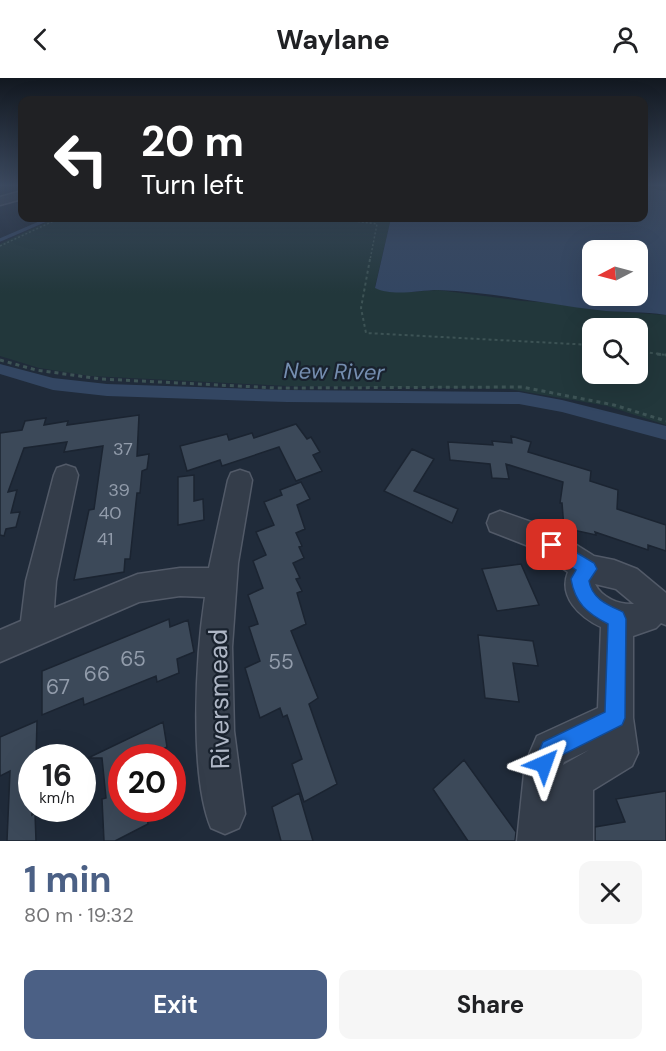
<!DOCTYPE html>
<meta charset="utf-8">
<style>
:root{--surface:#fff;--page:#f6f6f6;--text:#202124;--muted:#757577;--accent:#4b6085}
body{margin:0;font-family:"DM Sans",sans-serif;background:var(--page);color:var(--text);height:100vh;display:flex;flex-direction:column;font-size:22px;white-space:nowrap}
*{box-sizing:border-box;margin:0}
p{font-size:20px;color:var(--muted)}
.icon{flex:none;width:33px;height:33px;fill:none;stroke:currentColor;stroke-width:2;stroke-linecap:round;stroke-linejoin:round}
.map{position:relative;height:763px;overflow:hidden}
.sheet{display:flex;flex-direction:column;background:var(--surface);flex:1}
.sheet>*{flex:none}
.top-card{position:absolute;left:18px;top:18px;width:630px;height:126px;border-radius:12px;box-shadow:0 6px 24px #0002;background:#202124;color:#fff;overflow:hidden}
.needle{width:39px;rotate:264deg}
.controls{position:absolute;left:582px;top:162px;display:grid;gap:12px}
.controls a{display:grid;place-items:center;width:66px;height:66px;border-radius:12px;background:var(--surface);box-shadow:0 6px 24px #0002;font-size:30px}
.speed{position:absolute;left:18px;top:666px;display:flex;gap:12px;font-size:30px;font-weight:700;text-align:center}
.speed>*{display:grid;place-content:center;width:78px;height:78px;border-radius:50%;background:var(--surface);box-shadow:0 6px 24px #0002;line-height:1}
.speed small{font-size:15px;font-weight:400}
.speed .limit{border:9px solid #d22;background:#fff;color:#111}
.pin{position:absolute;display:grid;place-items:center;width:51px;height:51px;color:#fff;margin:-26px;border-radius:12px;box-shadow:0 3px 9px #0006}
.me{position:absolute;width:66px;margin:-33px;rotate:43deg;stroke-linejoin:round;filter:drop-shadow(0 0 4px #0008)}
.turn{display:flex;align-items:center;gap:21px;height:126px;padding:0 24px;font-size:27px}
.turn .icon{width:78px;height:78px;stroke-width:2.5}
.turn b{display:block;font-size:42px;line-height:51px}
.round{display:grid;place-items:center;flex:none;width:63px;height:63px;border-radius:12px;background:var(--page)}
.overview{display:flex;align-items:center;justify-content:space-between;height:102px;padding:0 24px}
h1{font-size:36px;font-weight:700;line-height:45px;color:var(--accent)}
.action{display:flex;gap:12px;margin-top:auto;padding:12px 24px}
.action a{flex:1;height:69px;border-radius:12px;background:var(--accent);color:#fff;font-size:24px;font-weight:700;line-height:69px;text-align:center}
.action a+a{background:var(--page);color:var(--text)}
header{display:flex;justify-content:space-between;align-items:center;height:78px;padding:0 24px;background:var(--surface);font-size:27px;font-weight:700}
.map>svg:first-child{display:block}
.green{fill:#22373b;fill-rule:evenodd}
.water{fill:#334662;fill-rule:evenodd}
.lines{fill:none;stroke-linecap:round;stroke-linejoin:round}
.stream{stroke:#334662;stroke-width:3}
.canal{fill:#334662;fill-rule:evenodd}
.building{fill:#3c4959;stroke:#1b2431;stroke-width:1.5}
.minor-casing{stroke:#525a68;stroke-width:3}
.path-far2{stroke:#3d5355;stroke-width:1.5;stroke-dasharray:2 2;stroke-linecap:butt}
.path-far1{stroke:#3d5355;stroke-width:2;stroke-dasharray:3 3;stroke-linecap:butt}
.path{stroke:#3d5355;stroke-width:3;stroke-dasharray:4 4;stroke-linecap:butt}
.minor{fill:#343d4a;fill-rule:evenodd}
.route{fill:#1a73e8;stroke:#114b97;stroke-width:1.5}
.labels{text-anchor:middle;stroke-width:4.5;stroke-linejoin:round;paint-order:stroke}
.number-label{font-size:18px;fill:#929cab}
.near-number-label{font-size:21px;fill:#929cab}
.water-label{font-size:22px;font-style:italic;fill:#758eb0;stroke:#19222e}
.near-street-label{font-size:26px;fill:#afb7c6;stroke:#19222e}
</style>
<header><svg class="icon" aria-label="back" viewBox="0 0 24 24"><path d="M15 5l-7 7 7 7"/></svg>Waylane<svg class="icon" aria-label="person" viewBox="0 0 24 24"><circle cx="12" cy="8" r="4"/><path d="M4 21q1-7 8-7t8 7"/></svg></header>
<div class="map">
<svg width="666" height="763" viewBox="0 0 666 763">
<rect width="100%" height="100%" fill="#202b3a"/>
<!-- green -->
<path class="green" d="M55,140H391L375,209L409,214L438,212L523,223L558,225L597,232L666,237V347L607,328L509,311L286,308L90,298L39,290L0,278V166ZM592,250H638V296H592Z"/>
<!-- water -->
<path class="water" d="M644,109L666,113V237C644,233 620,235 597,232C545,226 492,214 438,212C419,212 393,219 375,210L391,140H644ZM592,172H638V218H592Z"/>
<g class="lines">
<!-- stream -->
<path class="stream" d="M0,162L51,140"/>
<!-- canal -->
<path class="canal" d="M0,286L53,300L107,306L287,312L519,314L562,322L666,348V362L562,334L519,326L287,324L107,318L53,312L0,296Z"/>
</g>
<!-- building -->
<path class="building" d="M139,337L137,378L149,376L147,391L142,393L140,415H137L130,481H125L124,494L74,502L89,432L94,431L103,368L64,374L67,364L24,370L8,414L17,412L11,435L20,434L16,449L6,451L4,458L0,457V355L22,352L25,343L46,340L44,347L68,343L67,347Z
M296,346L307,361L311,359L320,374L313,377L322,393L296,403L279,369L222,388L220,382L187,393L180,368L227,356L229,362L252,355L254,360Z
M511,358L531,364L528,374L591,393L590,403L618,412L617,431L666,447V473L648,467V472L595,454L596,457L564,450L562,425H560L563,404L506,386L509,401L492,400L490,386L450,382L448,364L493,367L492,363L512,365Z
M412,371L434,381L414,413L458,431L452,445L384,413Z
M194,397V423L203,421L204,442L178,447V399Z
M301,404L310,421L297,427L305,451L296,455L302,468L299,469L304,480L293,485L300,500L296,501L302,513L297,515L306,546L291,553L318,620L309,626L337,706L304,724L292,686L302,681L287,637L283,639L280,630L260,640L245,590L260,583L249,549L258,546L248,517L263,510L253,483L266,477L256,454L274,447L264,424L282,417L280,412Z
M521,486L539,527L497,533L482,491Z
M169,541L170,549L188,542L194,574L177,581L179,595L157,604L156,598L84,627L83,620L42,637V593Z
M478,557L533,563L538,588L513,585L519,624L485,620Z
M37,643L36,680H32V737L35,735L36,763H7L10,693L0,698V659Z
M163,644L167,669L146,680H122V730H146L148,746L115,763H104L102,721L106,720L102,680H88Z
M464,682L516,754L515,763H468L433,711Z
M666,713V763H595V749L625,744L616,721Z
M299,715L313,763H281L272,729Z"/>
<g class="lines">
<!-- minor casing -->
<g class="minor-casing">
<path id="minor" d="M22,113V121L0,127V119Z
M66,387L75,390L78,397L56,503L54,530L138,496L180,490H209L228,402L231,395L240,392L249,395L252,402L238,485L232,569L234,653L245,736L239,750L225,756L211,750C189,697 196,577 205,519L180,518L139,524L0,584V552L21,543L26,503L54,397L57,390Z
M500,433L551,451L594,478L614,482L637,491L666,515V547L661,545L656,550L633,558V640L638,675L632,688L593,712V763H517L525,686L537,658L598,630L601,549C580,539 558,519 568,494L531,469L490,453L487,445L490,437ZM595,506L616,511L634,526C619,527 602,520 595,506ZM589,672L563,687L564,684Z"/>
</g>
<!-- path-far2 -->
<path class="path-far2" d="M330,140L377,146L370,182
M0,168L60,140"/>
<!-- path-far1 -->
<path class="path-far1" d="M370,181L361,230L366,255L592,267
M638,273L666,277"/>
<!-- path -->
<path class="path" d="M657,276L666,277
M0,282L36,292L101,301L277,310L522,309L614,327L666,343"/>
<!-- minor -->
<use href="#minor" class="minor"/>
</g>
<!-- sky -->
<linearGradient id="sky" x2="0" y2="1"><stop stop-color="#121820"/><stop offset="0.5" stop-color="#3c4a60"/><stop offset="1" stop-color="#3c4a60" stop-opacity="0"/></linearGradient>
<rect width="666" height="215" fill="url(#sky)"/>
<!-- route -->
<path class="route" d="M552,460L594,485L597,491L589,503C592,521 608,527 623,534L626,541L625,640L622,647L558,679L551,693L544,697L536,693L533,686L543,664L605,634L608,546C587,535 575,525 571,501L576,492L546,472L544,467L546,462Z"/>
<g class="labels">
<!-- number labels -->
<g class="number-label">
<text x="123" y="377">37</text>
<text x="119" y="418">39</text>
<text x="110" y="441">40</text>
<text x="105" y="467">41</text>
</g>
<!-- near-number labels -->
<g class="near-number-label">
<text x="133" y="588">65</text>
<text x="281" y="591">55</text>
<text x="97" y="603">66</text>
<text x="58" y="616">67</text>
</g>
<!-- water labels -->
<g class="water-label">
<text transform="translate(334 293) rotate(1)" y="8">New River</text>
</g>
<!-- near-street labels -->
<g class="near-street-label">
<text transform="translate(219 621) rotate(-91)" y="9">Riversmead</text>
</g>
</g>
</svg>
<div class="controls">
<a><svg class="needle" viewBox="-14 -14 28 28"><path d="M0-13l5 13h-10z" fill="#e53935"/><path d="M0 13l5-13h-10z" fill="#757577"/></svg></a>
<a><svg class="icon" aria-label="search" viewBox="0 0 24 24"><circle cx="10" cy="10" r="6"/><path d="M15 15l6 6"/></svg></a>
</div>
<div class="speed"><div>16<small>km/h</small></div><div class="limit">20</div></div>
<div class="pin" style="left:552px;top:467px;background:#d93025"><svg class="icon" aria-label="arrive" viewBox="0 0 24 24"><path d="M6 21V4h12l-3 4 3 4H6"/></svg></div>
<svg class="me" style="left:544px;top:686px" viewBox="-20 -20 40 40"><path d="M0-17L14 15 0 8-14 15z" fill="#1a73e8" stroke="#fff" stroke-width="4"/></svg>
<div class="top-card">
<div class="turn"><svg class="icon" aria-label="left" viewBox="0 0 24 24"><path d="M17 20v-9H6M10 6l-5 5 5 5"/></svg><div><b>20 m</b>Turn left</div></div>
</div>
</div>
<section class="sheet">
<div class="overview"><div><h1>1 min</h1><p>80 m · 19:32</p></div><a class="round"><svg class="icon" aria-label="close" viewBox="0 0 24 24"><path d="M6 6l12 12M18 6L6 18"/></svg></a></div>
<div class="action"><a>Exit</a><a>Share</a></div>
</section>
